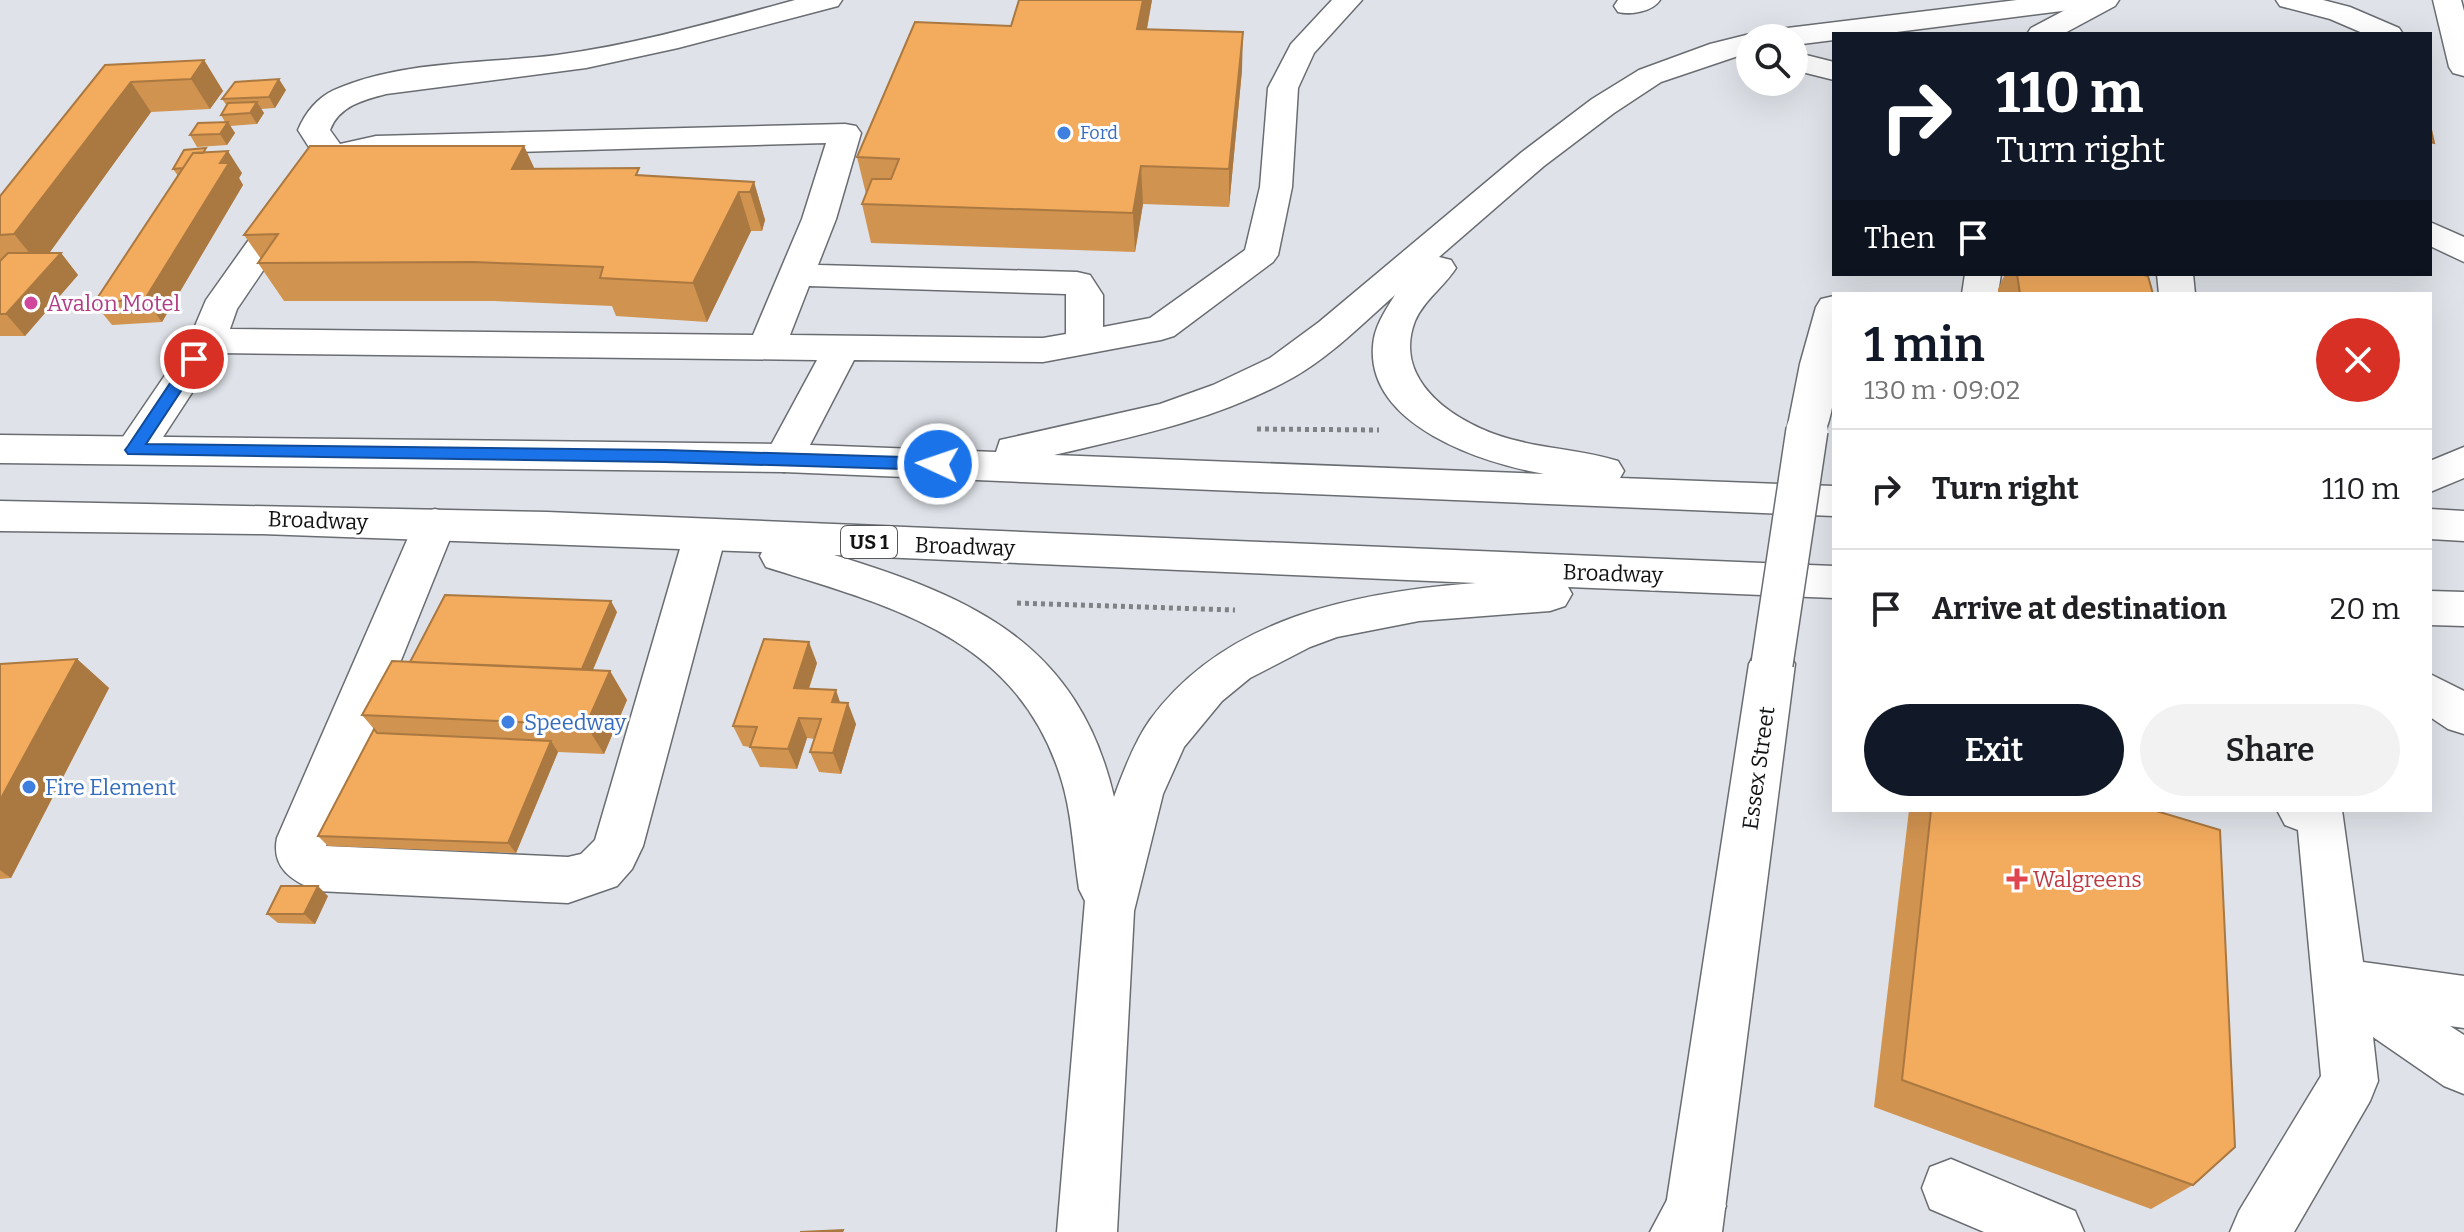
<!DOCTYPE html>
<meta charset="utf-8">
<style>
:root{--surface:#fff;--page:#f2f2f2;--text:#202124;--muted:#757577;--line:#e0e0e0;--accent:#111827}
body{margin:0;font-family:Bitter,serif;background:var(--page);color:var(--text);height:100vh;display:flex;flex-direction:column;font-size:30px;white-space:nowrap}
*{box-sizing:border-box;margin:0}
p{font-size:26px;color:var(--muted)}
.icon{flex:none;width:44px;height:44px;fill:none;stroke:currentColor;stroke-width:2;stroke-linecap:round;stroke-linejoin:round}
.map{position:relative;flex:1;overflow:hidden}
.side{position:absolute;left:1832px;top:292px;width:600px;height:520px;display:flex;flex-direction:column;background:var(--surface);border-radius:0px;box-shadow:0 8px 32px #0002}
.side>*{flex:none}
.banner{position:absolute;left:1832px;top:32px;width:600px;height:244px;border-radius:0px;box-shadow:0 8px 32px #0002;background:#111827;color:#fff;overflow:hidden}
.controls{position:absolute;left:1736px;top:24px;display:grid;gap:16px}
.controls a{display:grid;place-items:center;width:72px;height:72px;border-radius:50%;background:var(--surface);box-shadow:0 8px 32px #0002;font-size:40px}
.pin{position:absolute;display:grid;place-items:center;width:68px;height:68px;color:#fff;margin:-34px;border:4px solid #fff;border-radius:50%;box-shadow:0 2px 8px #0007}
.me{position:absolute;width:88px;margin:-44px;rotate:273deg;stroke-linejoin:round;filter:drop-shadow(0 0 6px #0008)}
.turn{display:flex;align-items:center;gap:28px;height:168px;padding:0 32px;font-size:36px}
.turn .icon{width:104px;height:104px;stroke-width:2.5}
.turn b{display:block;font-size:56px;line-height:68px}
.then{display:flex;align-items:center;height:76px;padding:0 32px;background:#0003;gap:16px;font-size:30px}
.round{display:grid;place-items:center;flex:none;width:84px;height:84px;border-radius:42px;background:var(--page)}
.summary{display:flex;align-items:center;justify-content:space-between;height:136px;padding:0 32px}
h1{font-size:48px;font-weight:600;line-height:60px;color:var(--accent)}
.cta{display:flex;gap:16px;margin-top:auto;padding:16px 32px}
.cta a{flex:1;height:92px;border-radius:48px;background:var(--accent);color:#fff;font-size:32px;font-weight:600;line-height:92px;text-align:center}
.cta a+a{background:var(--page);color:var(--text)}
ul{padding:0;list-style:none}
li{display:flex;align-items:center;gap:24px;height:120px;padding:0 32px;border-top:2px solid var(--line)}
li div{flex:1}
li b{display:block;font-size:30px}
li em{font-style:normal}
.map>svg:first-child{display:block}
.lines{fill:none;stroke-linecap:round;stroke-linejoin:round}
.minor-casing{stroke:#696d72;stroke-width:3}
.major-casing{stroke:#696d72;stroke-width:3}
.highway-casing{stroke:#696d72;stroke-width:3}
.path{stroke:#808286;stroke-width:5;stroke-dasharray:4 4;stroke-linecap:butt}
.minor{fill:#fff;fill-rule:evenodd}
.major{fill:#fff;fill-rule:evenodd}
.highway{fill:#fff;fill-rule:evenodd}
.major-bridge-casing{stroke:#696d72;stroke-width:44;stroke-linecap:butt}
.major-bridge{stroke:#fff;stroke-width:41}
.wall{fill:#d19350}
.shaded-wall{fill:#aa7841}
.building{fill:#f3ab5d;stroke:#aa7841;stroke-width:2}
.route{fill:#1a73e8;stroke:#114b97;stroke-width:2}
.shop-dot{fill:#3f7fe0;stroke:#fff;stroke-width:3}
.hotel-dot{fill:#d1479c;stroke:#fff;stroke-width:3}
.health-dot{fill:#e0444e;stroke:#fff;stroke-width:3}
.labels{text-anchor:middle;stroke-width:6;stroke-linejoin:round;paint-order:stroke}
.far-shop-label{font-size:18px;fill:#366cbe;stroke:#fff;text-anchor:start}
.shield{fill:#fff;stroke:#58595a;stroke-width:2}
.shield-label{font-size:20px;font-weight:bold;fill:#111214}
.hotel-label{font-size:22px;fill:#b23c85;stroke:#fff;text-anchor:start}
.street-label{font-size:22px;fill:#111214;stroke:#fff}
.shop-label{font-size:22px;fill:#366cbe;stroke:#fff;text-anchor:start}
.health-label{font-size:22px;fill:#be3a42;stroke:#fff;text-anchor:start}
</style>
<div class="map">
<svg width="2464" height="1232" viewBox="0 0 2464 1232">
<rect width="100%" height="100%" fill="#dfe3e9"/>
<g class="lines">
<!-- minor casing -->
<g class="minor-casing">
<path id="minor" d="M795,0H842L838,6L678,48L586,68L386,94C363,100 339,106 330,130L340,144L376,136L845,124L856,126L861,133L836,219L818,265L1077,272L1090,275L1103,295V327L1150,318L1245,250L1260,187L1268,88L1291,44L1332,0H1362L1314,53L1298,88L1292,187L1278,255L1273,262L1174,336L1161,340L1043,362L854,360L798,468L784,472L770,468L764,458L817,360L218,353L148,460L134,464L120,460L114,450L189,340L206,300L302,165L314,155L298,130C305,113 317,98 334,90C402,60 485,64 557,55C638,44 717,21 795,0ZM826,143L802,219L753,335L230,329L237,309L325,179L345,162L376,156ZM809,286L1066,294V334L1043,338L790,335Z
M1618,0H1660C1652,12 1631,15 1618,12L1614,6Z
M2430,222L2464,237V262L2430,246Z
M1965,274H2001L1998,294H1962Z
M2157,274H2193L2195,294H2159Z
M435,509L450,513L456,524L326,846L568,857L581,854L595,840L684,535L690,524L705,519L720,524L726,535L643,846L632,869L617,886L568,903L317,891C292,881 271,868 277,838L414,524L420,513Z
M2277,810H2342L2363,962L2464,976V1028L2450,1026L2464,1035V1094L2444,1086L2373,1037L2378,1081L2370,1101L2294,1232H2230L2239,1211L2321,1076L2298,830L2285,825Z
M1951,1159L2075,1211L2084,1232H1984L1930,1209L1922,1188L1930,1167Z"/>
</g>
<!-- major casing -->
<g class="major-casing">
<path id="major" d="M2084,0H2119L2115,6L2063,34H2027L2031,28Z
M1834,296C1834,337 1842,404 1821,440L1807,444L1793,440L1787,430L1800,364L1816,307L1821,299Z
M1772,646L1788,651L1795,664L1722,1232H1662L1749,664L1756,651Z"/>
</g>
<!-- highway casing -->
<g class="highway-casing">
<path id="highway" d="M2017,0H2100L2096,6L2086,8L1881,34H1834V40L1794,45V38H1764L1769,32L1779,29Z
M2276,0H2323L2350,7L2399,28L2403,34H2365L2330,19L2280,6Z
M2433,0H2461L2464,11V76L2453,73L2449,67Z
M1750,34L1761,38H1750V52L1661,82L1614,113L1544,166L1439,257L1451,260L1456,268C1444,287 1424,300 1415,321C1391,383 1459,425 1510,439C1545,449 1583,450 1618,461L1624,471L1620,478L1834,486V516L784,472L0,463V435L784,444L996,452L1000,440L1160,404L1213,385L1270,358L1319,322L1522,152L1592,99L1639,70L1710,44ZM1395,295C1385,311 1374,327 1373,346C1367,426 1483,463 1544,474L1054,455C1137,436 1219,419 1294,377C1331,356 1363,323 1395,295Z
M1794,52L1834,62V80L1794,70Z
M2464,447V478L2430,492V461Z
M0,501L547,512L1834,566V598L1568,587L1572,594L1565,606L1550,611L1419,621L1337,637L1310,647L1250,678L1222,701L1184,747L1163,794L1134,911L1117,1232H1057L1085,901L1079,889C1073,851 1072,811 1060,775C1015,636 890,606 766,567L760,556L762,552L262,534L0,531ZM834,555L1476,583C1357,592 1225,617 1150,720C1135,741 1123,772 1114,797C1078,643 972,597 834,555Z
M2430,509L2464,511V541L2430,539Z
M2430,591L2464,592V626L2430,625Z
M2430,674L2464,691V734L2448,729L2430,717Z
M1696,1176L1717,1185L1726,1206L1714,1232H1650L1675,1185Z"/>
</g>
<!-- path -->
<path class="path" d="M1257,429L1379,430
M1017,603L1235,610"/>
<!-- minor -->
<use href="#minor" class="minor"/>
<!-- major -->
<use href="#major" class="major"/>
<!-- highway -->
<use href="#highway" class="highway"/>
<!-- major-bridge casing -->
<g class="major-bridge-casing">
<path id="major-bridge" d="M1772,664L1807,430"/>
</g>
<!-- major-bridge -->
<use href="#major-bridge" class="major-bridge"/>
</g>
<!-- wall -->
<path class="wall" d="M1019,0H1152L1147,29L1242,70L1229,207L1143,204L1135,252L871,243L862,204L866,194L857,157L1011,26Z
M204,60L223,91L210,109L151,112L49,253H61L78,275L25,336H0V196L105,65Z
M286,90L275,108L261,109L264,113L257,124L230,126L235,133L227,145L197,147L190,135L225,122L221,115L227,106L222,99Z
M524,146L534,168L754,182L765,220L762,231H751L707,322L616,316L612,306L494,301H284L258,263L261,259L244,235Z
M209,152L242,173L239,178L243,185L162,322L112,325L94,303L178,176L173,169Z
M2005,274H2139L2153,294H1998V289Z
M617,612L593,670L610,671L627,700L604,754L558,752L516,853L328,846L318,836L374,729L362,715L410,662Z
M77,659L109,688L11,878L0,879V664Z
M817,663L809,689L840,703L856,724L841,774L819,772L810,752L815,739L807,738L797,769L760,767L750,747L743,746L733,726Z
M1909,810H2153L2193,1185L2151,1209L1874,1107Z
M328,896L315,924L278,923L267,914Z"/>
<!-- shaded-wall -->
<path class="shaded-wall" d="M1143,0H1152L1140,66L1137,29Z
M1243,32L1242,70L1229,207V169Z
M204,60L223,91L210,109L191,79Z
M279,79L286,90L275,108L269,97Z
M131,82L151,112L40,266L14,234Z
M257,102L264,113L257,124L250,113Z
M228,122L235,133L227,145L220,134Z
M524,146L542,185L512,169Z
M228,151L242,173L239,178L243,185L162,322L145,299Z
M1141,166L1143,204L1135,252L1133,213Z
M754,182L765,220L762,231L750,192Z
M739,192L751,231L707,322L693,283Z
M61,253L78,275L25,336L6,314Z
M611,601L617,612L581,698L574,687Z
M809,642L817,663L802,709L794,688Z
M77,659L109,688L11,878L0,870V800Z
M610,671L627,700L604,754L586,725Z
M836,690L843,711L832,702Z
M848,703L856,724L841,774L833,753Z
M799,718L807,738L797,769L788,749Z
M551,741L558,752L516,853L508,843Z
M318,886L328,896L315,924L304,914Z"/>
<!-- building -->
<path class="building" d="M1019,0H1143L1137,29L1243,32L1229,169L1141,166L1133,213L862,204L872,179H891L899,159L857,157L915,22L1011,26Z
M204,60L191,79L131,82L14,234L0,235V196L105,65Z
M279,79L269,97L222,99L235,82Z
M257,102L250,113L221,115L228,103Z
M228,122L220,134L190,135L198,123Z
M2430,125L2434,143L2430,142Z
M310,146H524L512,169L639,168L636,175L754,182L750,192H739L693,283L600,278L603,267L474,262L258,263L278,234L244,235Z
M206,148L203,153H193L183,168L173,169L184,150Z
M228,151L220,163H229L145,299L94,303L193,153Z
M8,253H61L6,314H0V261Z
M2017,274H2139L2148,276L2153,294H2020Z
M445,595L611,601L582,669L410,662Z
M764,639L809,642L794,688L836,690L832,702L848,703L833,753L810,752L821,719L799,718L788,749L750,747L757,727L733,726Z
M77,659L0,800V664Z
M392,661L610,671L586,725L362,715Z
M374,729L377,733L551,741L508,843L318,836Z
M1931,810H2153L2220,830L2235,1147L2193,1185L1902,1080Z
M281,886H318L304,914H267Z
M843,1230L842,1232H800Z"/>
<!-- route -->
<path class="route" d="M194,354L202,359L146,444L664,450L938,458L946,464L938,470L664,462L128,454L125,450L128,446L189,355Z"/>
<!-- markers -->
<g class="shop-dot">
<circle cx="1064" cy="133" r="8"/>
<circle cx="508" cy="722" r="8"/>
<circle cx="29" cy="787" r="8"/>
</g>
<circle class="hotel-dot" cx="31" cy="303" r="8"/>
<path class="health-dot" d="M2013 867h8v8h8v8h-8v8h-8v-8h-8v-8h8z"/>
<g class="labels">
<!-- far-shop labels -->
<g class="far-shop-label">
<text x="1080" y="139">Ford</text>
</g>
<!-- shield labels -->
<rect class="shield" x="841" y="526" width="56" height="32" rx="6"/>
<g class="shield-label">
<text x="869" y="549">US 1</text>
</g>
<!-- hotel labels -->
<g class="hotel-label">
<text x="47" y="311">Avalon Motel</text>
</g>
<!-- street labels -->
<g class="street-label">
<text transform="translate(318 520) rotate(2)" y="8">Broadway</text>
<text transform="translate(965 546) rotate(2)" y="8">Broadway</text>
<text transform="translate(1613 573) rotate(2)" y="8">Broadway</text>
<text transform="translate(1758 768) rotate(-82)" y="8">Essex Street</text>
</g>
<!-- shop labels -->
<g class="shop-label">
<text x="524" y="730">Speedway</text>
<text x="45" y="795">Fire Element</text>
</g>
<!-- health labels -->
<g class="health-label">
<text x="2033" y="887">Walgreens</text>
</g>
</g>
</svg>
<div class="controls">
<a><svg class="icon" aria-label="search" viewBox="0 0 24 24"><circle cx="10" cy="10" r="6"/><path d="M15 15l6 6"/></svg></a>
</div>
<div class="pin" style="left:194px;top:359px;background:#d93025"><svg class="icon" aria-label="arrive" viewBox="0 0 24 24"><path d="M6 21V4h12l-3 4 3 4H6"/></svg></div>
<svg class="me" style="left:938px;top:464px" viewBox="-20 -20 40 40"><circle r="17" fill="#1a73e8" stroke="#fff" stroke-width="3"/><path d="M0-11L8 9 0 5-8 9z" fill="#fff"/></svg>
<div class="banner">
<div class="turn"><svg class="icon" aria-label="right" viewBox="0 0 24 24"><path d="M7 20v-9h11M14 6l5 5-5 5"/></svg><div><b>110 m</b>Turn right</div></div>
<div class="then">Then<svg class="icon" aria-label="arrive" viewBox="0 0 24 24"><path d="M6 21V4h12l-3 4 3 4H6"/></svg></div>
</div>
<section class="side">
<div class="summary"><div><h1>1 min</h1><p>130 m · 09:02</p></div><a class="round" style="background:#d93025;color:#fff"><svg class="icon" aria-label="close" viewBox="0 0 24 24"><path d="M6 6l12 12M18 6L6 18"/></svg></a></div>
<ul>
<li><svg class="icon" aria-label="right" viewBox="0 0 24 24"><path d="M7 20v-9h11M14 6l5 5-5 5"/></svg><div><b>Turn right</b></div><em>110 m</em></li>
<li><svg class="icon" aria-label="arrive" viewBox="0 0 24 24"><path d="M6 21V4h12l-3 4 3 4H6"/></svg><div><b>Arrive at destination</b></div><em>20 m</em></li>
</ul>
<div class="cta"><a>Exit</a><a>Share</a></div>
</section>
</div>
